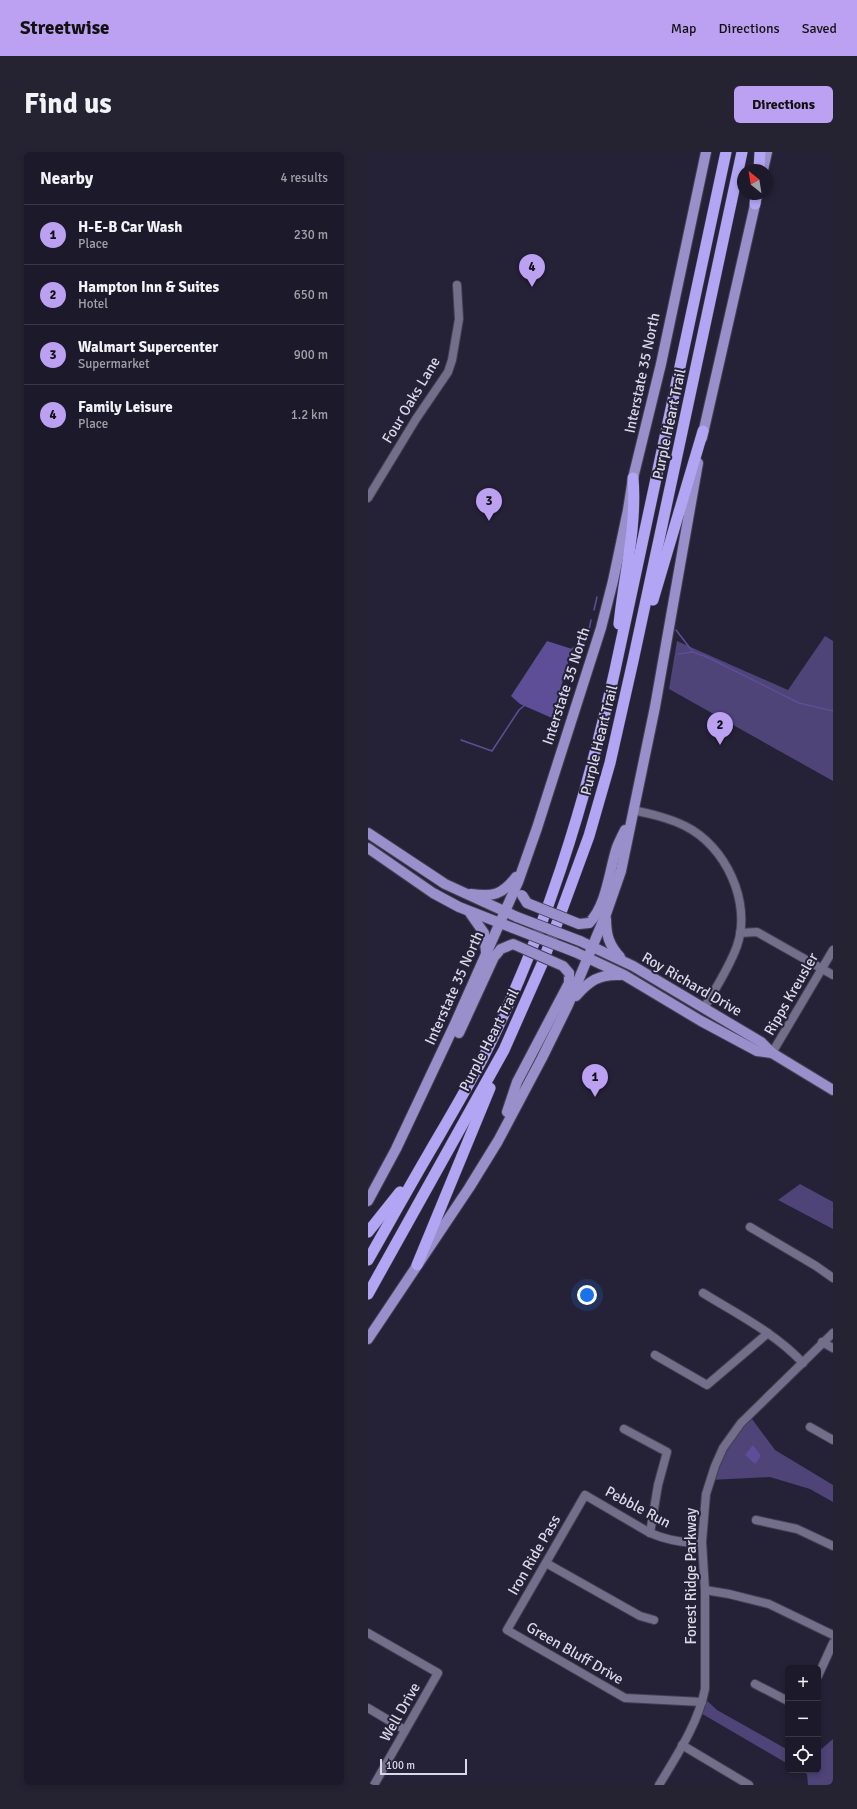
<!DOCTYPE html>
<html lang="en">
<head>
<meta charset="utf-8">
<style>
  :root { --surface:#1c1a2a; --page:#252332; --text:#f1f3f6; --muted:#a0a1a8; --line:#3a3847; --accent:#bca0f2 }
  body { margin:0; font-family:Signika,sans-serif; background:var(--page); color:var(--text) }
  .controls { position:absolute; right:12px; bottom:12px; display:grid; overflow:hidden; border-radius:6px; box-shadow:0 2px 6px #0003 }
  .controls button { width:36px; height:36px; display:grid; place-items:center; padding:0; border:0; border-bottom:1px solid var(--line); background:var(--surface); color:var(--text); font:20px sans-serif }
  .compass { position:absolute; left:369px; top:12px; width:36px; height:36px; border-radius:50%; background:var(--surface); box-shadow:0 2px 6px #0003; rotate:330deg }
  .scale { position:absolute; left:12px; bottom:10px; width:87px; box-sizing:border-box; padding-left:4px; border:2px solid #dad8e8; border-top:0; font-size:11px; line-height:14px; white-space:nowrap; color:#dad8e8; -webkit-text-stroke:3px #252238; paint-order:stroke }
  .you { position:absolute; left:219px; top:1143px; width:14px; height:14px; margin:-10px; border:3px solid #fff; border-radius:50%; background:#1a73e8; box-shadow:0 0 0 6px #1a73e833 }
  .badge { display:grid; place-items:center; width:26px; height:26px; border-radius:50%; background:var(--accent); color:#111; font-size:13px; font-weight:700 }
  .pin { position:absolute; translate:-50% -33px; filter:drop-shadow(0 1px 2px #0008) }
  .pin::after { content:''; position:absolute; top:21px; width:14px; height:12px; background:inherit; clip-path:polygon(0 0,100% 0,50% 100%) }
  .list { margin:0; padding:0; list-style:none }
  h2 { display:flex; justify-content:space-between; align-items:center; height:52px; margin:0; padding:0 16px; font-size:17px }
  h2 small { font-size:13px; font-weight:400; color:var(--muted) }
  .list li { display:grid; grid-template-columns:26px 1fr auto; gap:12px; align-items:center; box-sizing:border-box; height:60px; padding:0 16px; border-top:1px solid var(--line) }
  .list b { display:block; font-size:15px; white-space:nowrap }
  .list p { margin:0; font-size:13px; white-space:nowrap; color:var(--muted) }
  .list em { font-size:13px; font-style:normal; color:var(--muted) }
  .icon { flex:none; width:22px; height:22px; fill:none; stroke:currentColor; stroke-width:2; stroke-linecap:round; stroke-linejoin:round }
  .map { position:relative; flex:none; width:465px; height:1633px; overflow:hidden; border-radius:6px }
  header { display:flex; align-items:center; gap:24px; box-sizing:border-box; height:56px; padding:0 20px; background:var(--accent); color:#111 }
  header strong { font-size:19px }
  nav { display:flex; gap:22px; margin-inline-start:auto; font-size:14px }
  .intro { display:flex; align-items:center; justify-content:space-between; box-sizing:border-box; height:96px; padding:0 24px }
  h1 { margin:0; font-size:28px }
  .button { padding:10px 18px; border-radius:6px; background:var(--accent); color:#111; font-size:14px; font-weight:700 }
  main { display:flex; gap:24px; padding:0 24px }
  aside { flex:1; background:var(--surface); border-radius:6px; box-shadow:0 2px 6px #0003 }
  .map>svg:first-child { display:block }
  .green { fill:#4e4478 }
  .water { fill:#5d4e97 }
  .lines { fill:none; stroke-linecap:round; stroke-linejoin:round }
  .stream { stroke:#5d4e97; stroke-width:1.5 }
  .minor-casing { stroke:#444053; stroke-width:10 }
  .major-casing { stroke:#444053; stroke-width:12 }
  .highway-casing { stroke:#444053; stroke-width:12 }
  .minor { stroke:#736f8a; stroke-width:8 }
  .major { stroke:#998fca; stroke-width:10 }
  .highway { stroke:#b2a5f4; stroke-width:11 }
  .major-bridge-casing { stroke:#444053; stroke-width:12; stroke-linecap:butt }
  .major-bridge { stroke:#998fca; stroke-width:10 }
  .labels { text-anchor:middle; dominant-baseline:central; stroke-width:4; stroke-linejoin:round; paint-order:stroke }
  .street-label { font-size:15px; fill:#dad8e8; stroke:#252238 }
</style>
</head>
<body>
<header>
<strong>Streetwise</strong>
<nav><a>Map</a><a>Directions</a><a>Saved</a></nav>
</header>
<div class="intro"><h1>Find us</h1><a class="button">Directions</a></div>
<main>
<aside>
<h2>Nearby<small>4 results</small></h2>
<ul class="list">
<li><span class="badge">1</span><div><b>H-E-B Car Wash</b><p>Place</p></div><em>230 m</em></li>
<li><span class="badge">2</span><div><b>Hampton Inn &amp; Suites</b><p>Hotel</p></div><em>650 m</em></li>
<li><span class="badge">3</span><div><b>Walmart Supercenter</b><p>Supermarket</p></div><em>900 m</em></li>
<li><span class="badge">4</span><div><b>Family Leisure</b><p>Place</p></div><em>1.2 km</em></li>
</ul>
</aside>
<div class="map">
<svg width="465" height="1633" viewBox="0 0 465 1633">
  <rect width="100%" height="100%" fill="#252238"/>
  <!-- green -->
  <g class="green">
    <path d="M457,484l8,5v140l-164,-92 8,-48 111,49z"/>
    <path d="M432,1032l33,18v27l-55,-29z"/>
    <path d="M381,1263l26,35 58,35v17l-23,-13 -40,-12 -60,3 5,-14z"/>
    <path d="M335,1545l14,13 71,40v14l-89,-52z"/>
    <path d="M465,1587v46h-25l-1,-11 -8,-4h19v-18z"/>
  </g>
  <!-- water -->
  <g class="water">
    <path d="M179,489l25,8 -20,69 -32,-14 -9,-8z"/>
    <path d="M385,1293l8,11 -6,8 -10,-9z"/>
  </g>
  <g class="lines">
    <!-- stream -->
    <g class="stream">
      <path d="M226,458l3,-13"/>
      <path d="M308,478l17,22"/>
      <path d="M204,497l15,-9 4,-20"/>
      <path d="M310,502l15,-2 14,5 92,46 34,8"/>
      <path d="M93,588l31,11 27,-41 6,-5"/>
      <path d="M464,1058h1"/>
    </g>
    <defs>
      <g id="minor">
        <path d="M0,346l48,-79 32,-47 4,-12 7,-41 -2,-34"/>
        <path d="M265,658c18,4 36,8 52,16 41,20 67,77 52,120 -8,22 -21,42 -33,62"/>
        <path d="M372,781l17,-1 76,43"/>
        <path d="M404,901l61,-103"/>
        <path d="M382,1075l66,39 17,12"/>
        <path d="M335,1141c34,21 72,40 100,70"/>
        <path d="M454,1190l11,6"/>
        <path d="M287,1203l52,30 61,-52"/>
        <path d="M442,1275l23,13"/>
        <path d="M256,1277l43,23 -9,33 -8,48"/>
        <path d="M388,1368l41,9 36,17"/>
        <path d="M334,1390c-18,2 -35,-2 -52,-9l-65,-38 -78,135 118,68 77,4"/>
        <path d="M178,1411l94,53 14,4"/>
        <path d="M337,1438l24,4 40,10 64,31"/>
        <path d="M0,1481l70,40 -64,112"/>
        <path d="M450,1524l15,-33"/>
        <path d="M387,1532l33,17"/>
        <path d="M0,1556l37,22"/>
        <path d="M314,1593l67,40"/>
        <path d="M291,1633c18,-30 39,-61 46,-96v-99l-3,-48 4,-48 9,-28 8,-18 18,-25 92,-90"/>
      </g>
      <g id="major">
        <path d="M395,18l4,-18"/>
        <path d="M334,286l55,-242"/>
        <path d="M0,681l77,51 72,33"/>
        <path d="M0,696l65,45 26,14 54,21"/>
        <path d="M103,742c22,3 31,1 45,-17"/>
        <path d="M102,761l14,20 2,19"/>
        <path d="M238,767c0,16 3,26 14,38"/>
        <path d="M221,771c18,-18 20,-52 28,-76 2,-5 5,-11 8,-17"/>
        <path d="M212,789l53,25 128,76 11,11 61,37"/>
        <path d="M207,800l49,23 77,46 56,30 15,2"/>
        <path d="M208,844c13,-15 23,-22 44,-21"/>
        <path d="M91,881l35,-76 7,-8"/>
        <path d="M139,960l10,-30 52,-99v-10"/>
        <path d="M0,1049l28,-52 58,-123 64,-144 19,-54 64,-200 12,-47 15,-71 5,-32 28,-114 45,-212"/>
        <path d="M0,1187l101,-151 29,-47 44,-83 26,-53 38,-91 15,-43 34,-164 43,-244"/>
      </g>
      <g id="highway">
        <path d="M391,18l1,-18"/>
        <path d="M387,52l1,-10"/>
        <path d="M285,448l50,-169"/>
        <path d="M251,472c5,-49 18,-96 14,-146"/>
        <path d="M0,1080l32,-40"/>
        <path d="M0,1108c20,-35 40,-71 61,-107 18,-31 37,-63 54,-95 62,-123 102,-254 132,-388l111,-518"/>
        <path d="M49,1113l73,-177"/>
        <path d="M0,1142l136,-244 38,-86 47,-128 21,-73 23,-102 109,-509"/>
      </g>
    </defs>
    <!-- minor casing -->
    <use href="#minor" class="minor-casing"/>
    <!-- major casing -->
    <use href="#major" class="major-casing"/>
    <!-- highway casing -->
    <use href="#highway" class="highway-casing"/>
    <!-- minor -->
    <use href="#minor" class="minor"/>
    <!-- major -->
    <use href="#major" class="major"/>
    <!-- highway -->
    <use href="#highway" class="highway"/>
    <defs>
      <g id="major-bridge">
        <path d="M154,743l5,8 52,21 10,-1"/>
        <path d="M149,765l63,24"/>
        <path d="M145,776l62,24"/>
        <path d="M133,797l12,-5 50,22 6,7"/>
      </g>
    </defs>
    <!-- major-bridge casing -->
    <use href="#major-bridge" class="major-bridge-casing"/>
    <!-- major-bridge -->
    <use href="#major-bridge" class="major-bridge"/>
  </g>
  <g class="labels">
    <!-- street labels -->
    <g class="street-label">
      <text transform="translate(274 221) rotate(-78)">Interstate 35 North</text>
      <text transform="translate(43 248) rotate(-59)">Four Oaks Lane</text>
      <text transform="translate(301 272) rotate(-78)">Purple Heart Trail</text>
      <text transform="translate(198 534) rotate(-72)">Interstate 35 North</text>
      <text transform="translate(231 588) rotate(-76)">Purple Heart Trail</text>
      <text transform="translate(324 832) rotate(30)">Roy Richard Drive</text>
      <text transform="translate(86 836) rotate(-66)">Interstate 35 North</text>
      <text transform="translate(423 842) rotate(-60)">Ripps Kreusler</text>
      <text transform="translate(121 888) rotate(-63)">Purple Heart Trail</text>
      <text transform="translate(270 1355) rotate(28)">Pebble Run</text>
      <text transform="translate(166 1403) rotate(-60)">Iron Ride Pass</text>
      <text transform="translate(323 1424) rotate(-90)">Forest Ridge Parkway</text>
      <text transform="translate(207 1501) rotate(30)">Green Bluff Drive</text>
      <text transform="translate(32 1560) rotate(-60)">Well Drive</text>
    </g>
  </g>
</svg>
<div class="controls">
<button>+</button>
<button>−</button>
<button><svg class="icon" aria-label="locate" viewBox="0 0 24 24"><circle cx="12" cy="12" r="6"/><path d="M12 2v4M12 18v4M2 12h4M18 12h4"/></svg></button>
</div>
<svg class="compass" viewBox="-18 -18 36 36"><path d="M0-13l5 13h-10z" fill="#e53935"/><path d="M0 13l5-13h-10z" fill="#a0a1a8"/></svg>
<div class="scale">100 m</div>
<div class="you"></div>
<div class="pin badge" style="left:227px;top:945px">1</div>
<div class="pin badge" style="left:352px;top:593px">2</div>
<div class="pin badge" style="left:121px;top:369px">3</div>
<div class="pin badge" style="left:164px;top:135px">4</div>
</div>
</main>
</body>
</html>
